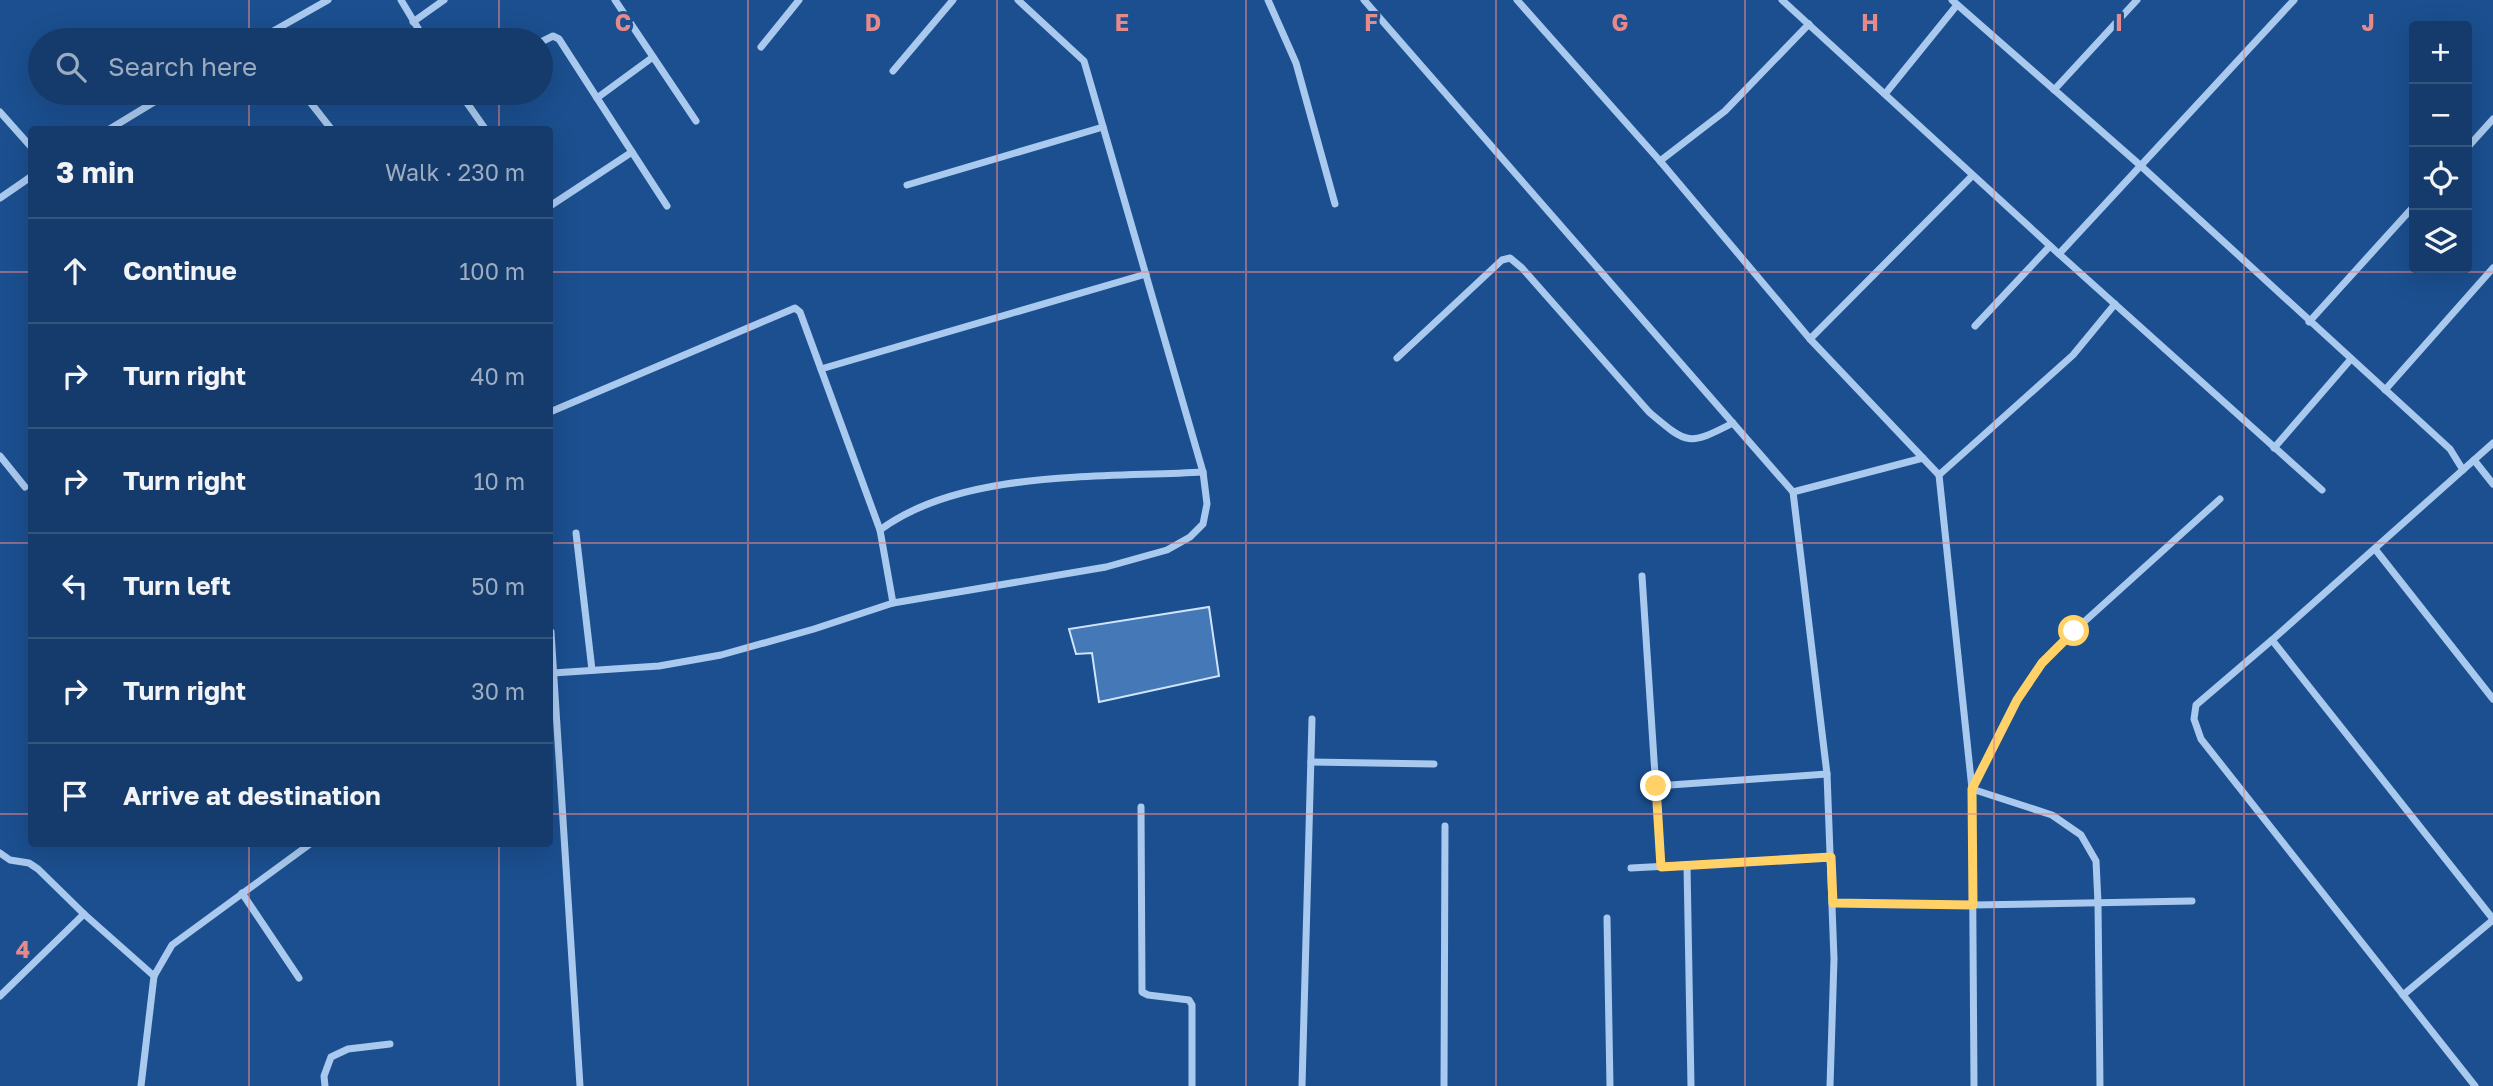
<!DOCTYPE html>
<html lang="en">
<head>
<meta charset="utf-8">
<style>
  :root { --surface:#143b6b; --page:#1d4271; --text:#f1f3f6; --muted:#9dadc1; --line:#33557e }
  body { margin:0; font-family:"Golos Text",sans-serif; background:var(--page); color:var(--text) }
  .controls { position:absolute; right:21px; top:21px; display:grid; overflow:hidden; border-radius:7px; box-shadow:0 7px 28px #0002 }
  .controls button { width:63px; height:63px; display:grid; place-items:center; padding:0; border:0; border-bottom:2px solid var(--line); background:var(--surface); color:var(--text); font:35px sans-serif }
  .stop { position:absolute; width:21px; height:21px; margin:-16px; border:5px solid #ffd166; border-radius:50%; background:#fff }
  .stop.end { background:#ffd166; border-color:#fff; box-shadow:0 2px 7px #0008 }
  .list { margin:0; padding:0; list-style:none }
  h2 { display:flex; justify-content:space-between; align-items:center; height:91px; margin:0; padding:0 28px; font-size:30px }
  h2 small { font-size:23px; font-weight:400; color:var(--muted) }
  .list li { display:grid; grid-template-columns:46px 1fr auto; gap:21px; align-items:center; box-sizing:border-box; height:105px; padding:0 28px; border-top:2px solid var(--line) }
  .list b { display:block; font-size:26px; white-space:nowrap }
  .list em { font-size:23px; font-style:normal; color:var(--muted) }
  .icon { flex:none; width:38px; height:38px; fill:none; stroke:currentColor; stroke-width:2; stroke-linecap:round; stroke-linejoin:round }
  .map { position:relative; flex:none; width:2493px; height:1086px; overflow:hidden }
  .search { position:absolute; background:var(--surface); box-shadow:0 7px 28px #0002; left:28px; top:28px; width:525px; height:77px; display:flex; align-items:center; gap:18px; box-sizing:border-box; padding:0 24px; border-radius:38px; color:var(--muted); font-size:26px }
  .panel { position:absolute; background:var(--surface); box-shadow:0 7px 28px #0002; left:28px; top:126px; width:525px; height:721px; border-radius:7px }
  .map>svg:first-child { display:block }
  .building { fill:#4478b7; stroke:#cfe3fa; stroke-width:2 }
  .lines { fill:none; stroke-linecap:round; stroke-linejoin:round }
  .street { stroke:#a9c9ee; stroke-width:7 }
  .route { stroke:#ffd166; stroke-width:9 }
  .grid { fill:none; stroke:#e88989; stroke-width:2; stroke-opacity:0.55 }
  .grid-label { font-size:23px; text-anchor:middle; font-weight:bold; fill:#e88989; stroke:#1b4f8f; stroke-width:6; stroke-linejoin:round; paint-order:stroke }
</style>
</head>
<body>
<div class="map">
<svg width="2493" height="1086" viewBox="0 0 2493 1086">
  <rect width="100%" height="100%" fill="#1b4f8f"/>
  <!-- building -->
  <path class="building" d="M1209,607l10,69 -120,26 -7,-49 -16,1 -7,-25z"/>
  <g class="lines">
    <!-- street -->
    <g class="street">
      <path d="M401,0l24,40"/>
      <path d="M615,0l81,121"/>
      <path d="M1268,0l28,63 39,141"/>
      <path d="M1364,0l429,492 34,282 7,185 -4,127"/>
      <path d="M1517,0l143,161 150,178 129,136 134,-120 42,-51"/>
      <path d="M1782,0l277,254 235,-254"/>
      <path d="M1952,0l189,166 309,283 13,21"/>
      <path d="M413,22l31,-22"/>
      <path d="M263,40l-2,-2 67,-38"/>
      <path d="M541,42l12,-6 6,3 38,59"/>
      <path d="M761,47l38,-47"/>
      <path d="M653,57l-56,41 70,108"/>
      <path d="M893,71l60,-71"/>
      <path d="M2054,90l83,-90"/>
      <path d="M303,93l29,37"/>
      <path d="M460,93l26,37"/>
      <path d="M1885,94l72,-89"/>
      <path d="M465,100l11,-7"/>
      <path d="M0,112l32,36"/>
      <path d="M108,130l61,-37"/>
      <path d="M2467,148l26,-29"/>
      <path d="M1660,161l65,-50 84,-87"/>
      <path d="M907,185l196,-58"/>
      <path d="M0,198l32,-22"/>
      <path d="M550,206l82,-54"/>
      <path d="M2059,254l263,236"/>
      <path d="M2309,322l105,-116"/>
      <path d="M1975,326l75,-80"/>
      <path d="M1810,339l162,-163"/>
      <path d="M1397,358l105,-98 8,-2 12,10 127,144c39,33 39,34 84,11"/>
      <path d="M821,369l325,-95"/>
      <path d="M2385,390l108,-122"/>
      <path d="M550,412l245,-104 5,4 80,218 13,73"/>
      <path d="M2493,443l-221,197 221,279"/>
      <path d="M2274,448l77,-89"/>
      <path d="M0,456l25,31"/>
      <path d="M2474,460l19,24"/>
      <path d="M1939,475l33,314 2,297"/>
      <path d="M1793,492l130,-34"/>
      <path d="M880,530c82,-61 223,-52 323,-58"/>
      <path d="M576,533l16,137"/>
      <path d="M2375,549l118,150"/>
      <path d="M1642,576l19,291"/>
      <path d="M551,632l29,454"/>
      <path d="M2272,640l-76,65 -2,14 7,20 274,347"/>
      <path d="M553,673l106,-7 62,-11 93,-26 79,-26 213,-36 61,-17 23,-13 13,-13 4,-20 -4,-32 -119,-411 -66,-61"/>
      <path d="M1311,762l123,2"/>
      <path d="M1656,786l171,-12"/>
      <path d="M1141,807l1,185 6,3 41,5 3,5v81"/>
      <path d="M0,853l10,7 19,3 9,6 46,45 70,62"/>
      <path d="M1631,868l56,-3"/>
      <path d="M242,893l57,85"/>
      <path d="M1833,903l140,2 219,-4"/>
      <path d="M1607,918l3,168"/>
      <path d="M2403,995l90,-75"/>
      <path d="M0,996l84,-82"/>
      <path d="M141,1086l13,-110 18,-31 138,-101"/>
      <path d="M325,1086l-1,-10 7,-19 17,-8 42,-5"/>
      <path d="M1302,1086l10,-367"/>
      <path d="M1444,1086l1,-260"/>
      <path d="M1691,1086l-4,-221 144,-8"/>
      <path d="M2100,1086l-2,-183 -2,-42 -15,-26 -29,-20 -80,-26 45,-89 25,-38 32,-31 146,-132"/>
    </g>
  </g>
  <g class="lines">
    <!-- route -->
    <path class="route" d="M1656,786l5,81 170,-10 2,46 140,2 -1,-116 45,-89 25,-37 32,-32"/>
  </g>
  <!-- grid -->
  <path class="grid" d="M249,0v40M499,0v40M748,0v1086M997,0v1086M1246,0v1086M1496,0v1086M1745,0v1086M1994,0v1086M2244,0v1086M249,93v37M499,93v37M0,272h32M550,272h1943M0,543h32M550,543h1943M0,814h32M550,814h1943M249,844v242M499,844v242"/>
  <g class="grid-label">
    <text x="623" y="31">C</text>
    <text x="873" y="31">D</text>
    <text x="1122" y="31">E</text>
    <text x="1371" y="31">F</text>
    <text x="1620" y="31">G</text>
    <text x="1870" y="31">H</text>
    <text x="2119" y="31">I</text>
    <text x="2368" y="31">J</text>
    <text x="23" y="958">4</text>
  </g>
</svg>
<div class="controls">
<button>+</button>
<button>−</button>
<button><svg class="icon" aria-label="locate" viewBox="0 0 24 24"><circle cx="12" cy="12" r="6"/><path d="M12 2v4M12 18v4M2 12h4M18 12h4"/></svg></button>
<button><svg class="icon" aria-label="layers" viewBox="0 0 24 24"><path d="M12 4l9 5-9 5-9-5zM3 14l9 5 9-5"/></svg></button>
</div>
<div class="stop" style="left:2074px;top:631px"></div>
<div class="stop end" style="left:1656px;top:786px"></div>
<div class="search"><svg class="icon" aria-label="search" viewBox="0 0 24 24"><circle cx="10" cy="10" r="6"/><path d="M15 15l6 6"/></svg>Search here</div>
<section class="panel">
<h2>3 min<small>Walk · 230 m</small></h2>
<ul class="list">
<li><svg class="icon" aria-label="ahead" viewBox="0 0 24 24"><path d="M12 20V5M6 11l6-6 6 6"/></svg><div><b>Continue</b></div><em>100 m</em></li>
<li><svg class="icon" aria-label="right" viewBox="0 0 24 24"><path d="M7 20v-9h11M14 6l5 5-5 5"/></svg><div><b>Turn right</b></div><em>40 m</em></li>
<li><svg class="icon" aria-label="right" viewBox="0 0 24 24"><path d="M7 20v-9h11M14 6l5 5-5 5"/></svg><div><b>Turn right</b></div><em>10 m</em></li>
<li><svg class="icon" aria-label="left" viewBox="0 0 24 24"><path d="M17 20v-9H6M10 6l-5 5 5 5"/></svg><div><b>Turn left</b></div><em>50 m</em></li>
<li><svg class="icon" aria-label="right" viewBox="0 0 24 24"><path d="M7 20v-9h11M14 6l5 5-5 5"/></svg><div><b>Turn right</b></div><em>30 m</em></li>
<li><svg class="icon" aria-label="arrive" viewBox="0 0 24 24"><path d="M6 21V4h12l-3 4 3 4H6"/></svg><div><b>Arrive at destination</b></div></li>
</ul>
</section>
</div>
</body>
</html>
